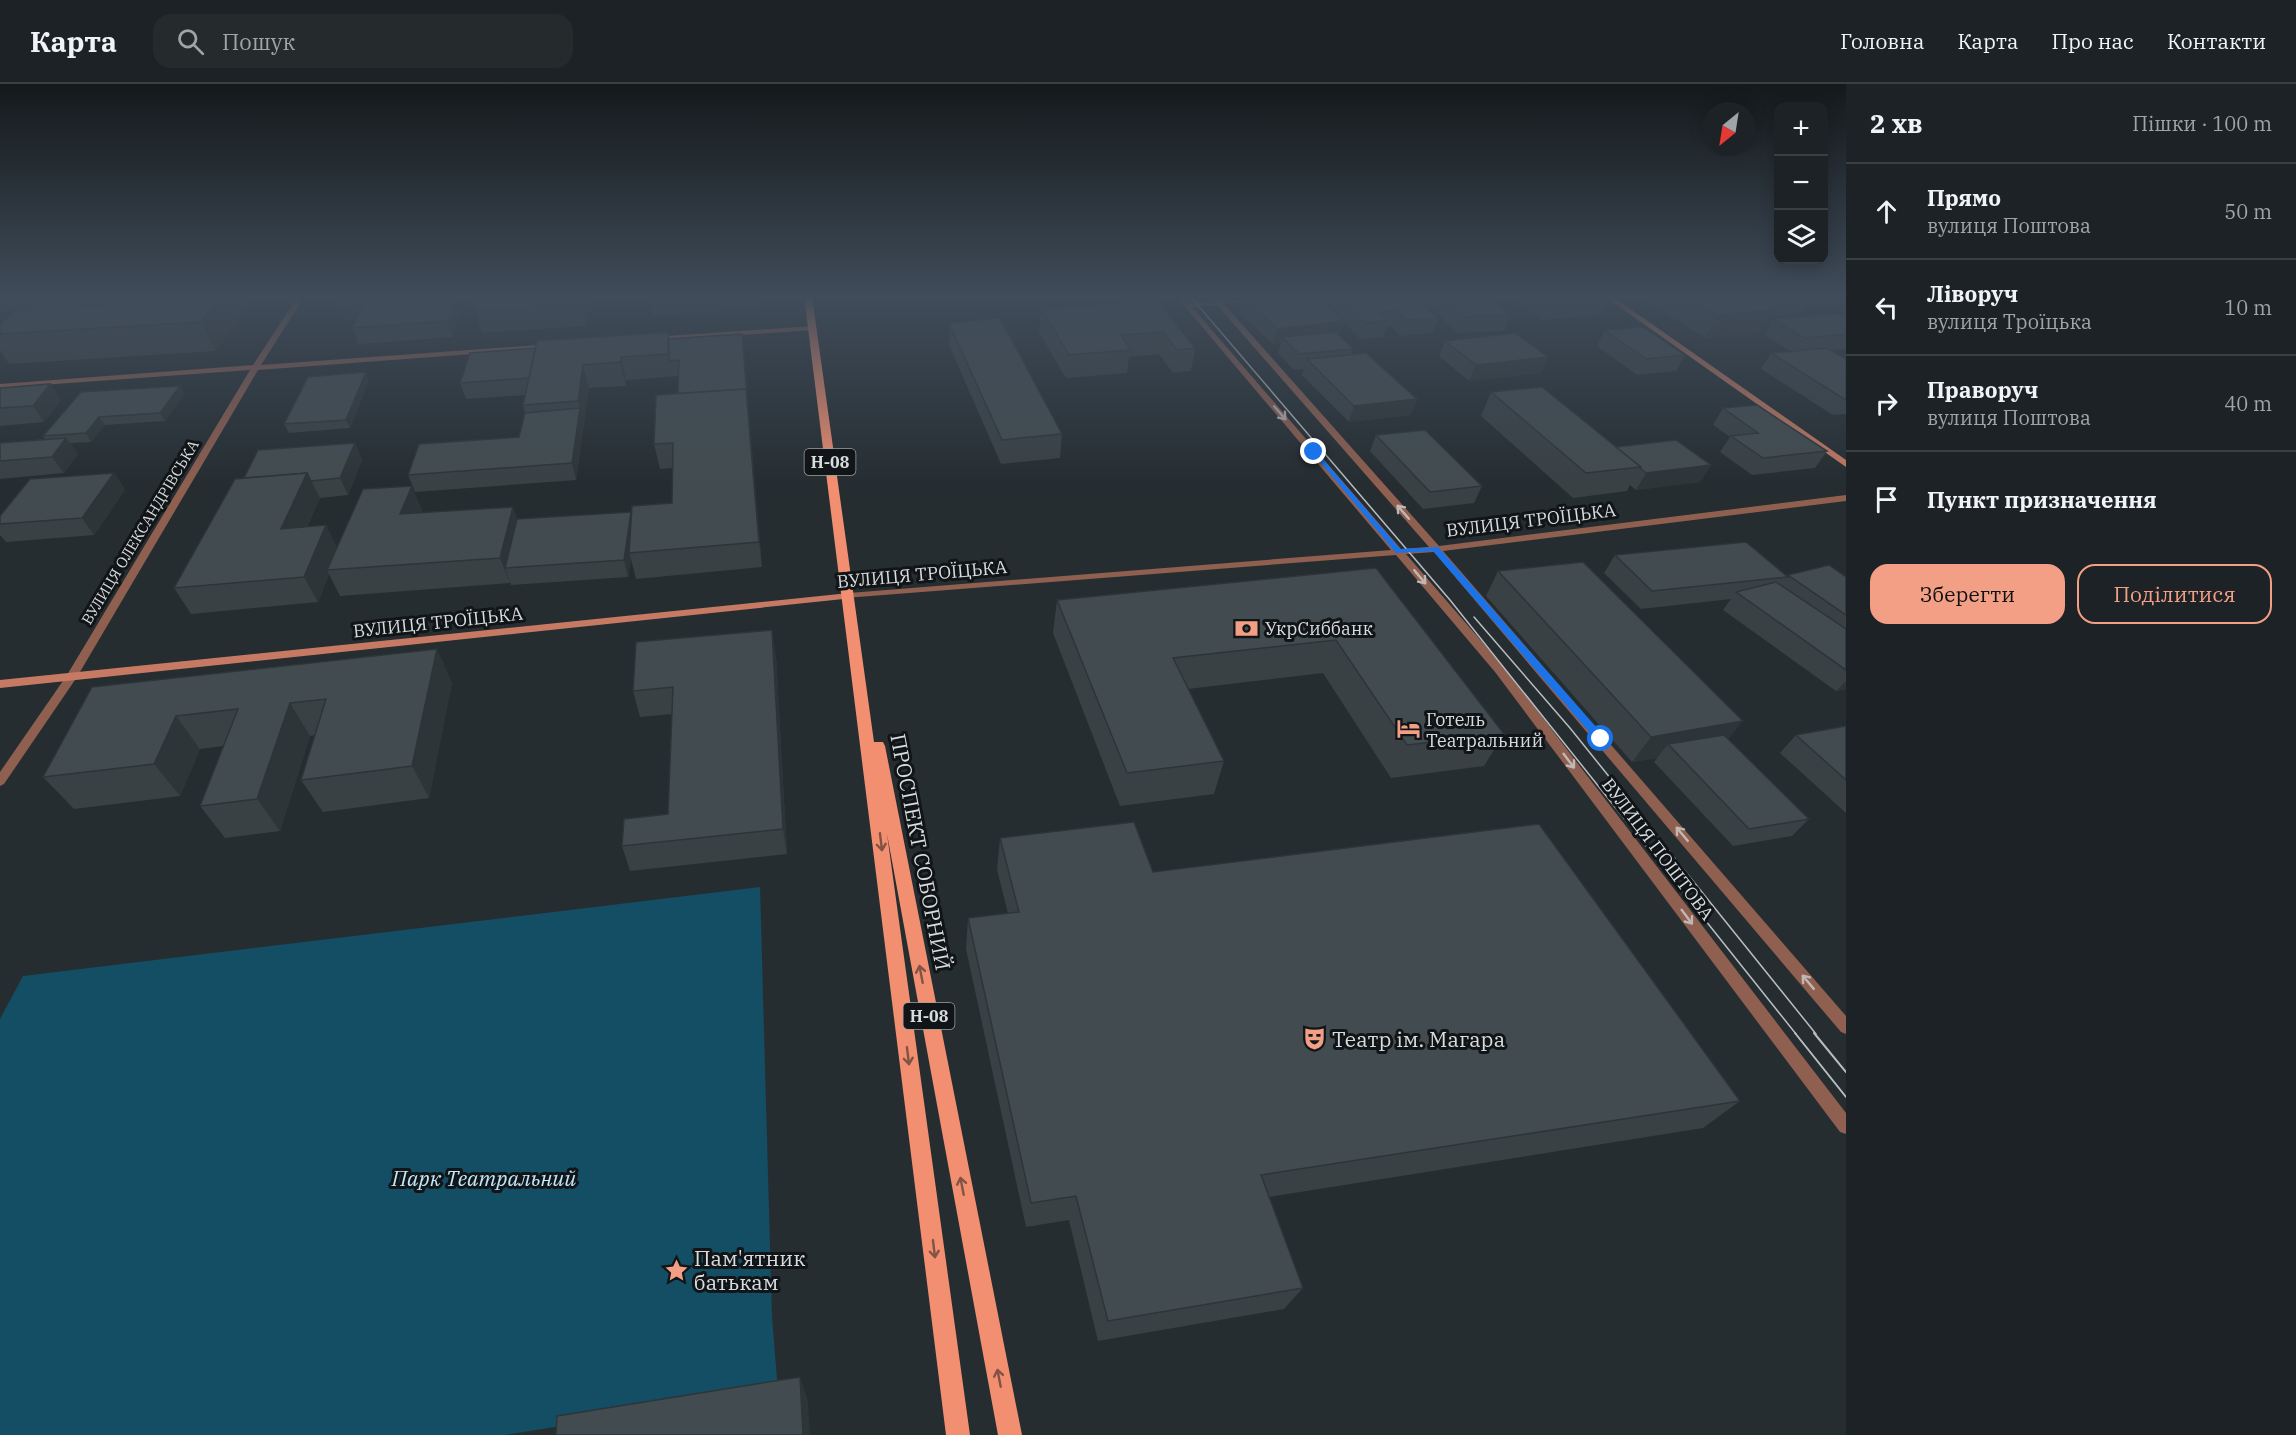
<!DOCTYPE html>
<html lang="uk">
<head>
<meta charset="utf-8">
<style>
  :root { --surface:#1c2225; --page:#252a2d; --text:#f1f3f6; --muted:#a0a4a7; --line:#3a3f42; --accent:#f39f85 }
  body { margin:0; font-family:"IBM Plex Serif",serif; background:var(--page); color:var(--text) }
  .controls { position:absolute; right:18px; top:18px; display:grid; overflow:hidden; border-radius:12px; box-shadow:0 3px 15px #0003 }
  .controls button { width:54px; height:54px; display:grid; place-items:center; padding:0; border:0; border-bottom:2px solid var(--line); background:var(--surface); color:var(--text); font:30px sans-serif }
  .compass { position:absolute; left:1702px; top:18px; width:54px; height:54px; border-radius:50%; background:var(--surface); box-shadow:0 3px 15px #0003; rotate:210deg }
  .stop { position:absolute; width:18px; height:18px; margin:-14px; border:4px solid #1a73e8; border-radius:50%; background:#fff }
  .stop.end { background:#1a73e8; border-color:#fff; box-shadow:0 2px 6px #0008 }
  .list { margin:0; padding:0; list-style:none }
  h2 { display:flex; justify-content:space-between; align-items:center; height:78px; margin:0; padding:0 24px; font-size:26px }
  h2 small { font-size:20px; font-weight:400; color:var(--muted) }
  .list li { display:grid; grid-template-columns:39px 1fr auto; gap:18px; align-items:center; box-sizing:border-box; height:96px; padding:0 24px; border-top:2px solid var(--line) }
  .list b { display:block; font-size:22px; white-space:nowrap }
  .list p { margin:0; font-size:20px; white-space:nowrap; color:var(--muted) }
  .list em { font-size:20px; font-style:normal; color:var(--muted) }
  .actions { display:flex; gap:12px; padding:18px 24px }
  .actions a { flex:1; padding:14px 0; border:2px solid var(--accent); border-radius:18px; text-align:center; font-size:21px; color:var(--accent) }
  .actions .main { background:var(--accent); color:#111 }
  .icon { flex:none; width:33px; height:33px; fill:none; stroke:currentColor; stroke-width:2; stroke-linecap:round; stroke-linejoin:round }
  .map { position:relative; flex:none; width:1846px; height:1351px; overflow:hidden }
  header { display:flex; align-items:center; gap:36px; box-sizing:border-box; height:84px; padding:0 30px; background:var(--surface); border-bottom:2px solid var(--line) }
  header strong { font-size:28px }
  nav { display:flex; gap:33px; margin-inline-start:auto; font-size:21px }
  .search { width:420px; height:54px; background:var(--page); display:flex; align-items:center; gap:15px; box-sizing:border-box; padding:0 21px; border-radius:18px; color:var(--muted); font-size:22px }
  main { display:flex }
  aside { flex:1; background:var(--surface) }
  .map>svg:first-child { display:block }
  .green { fill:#134e65 }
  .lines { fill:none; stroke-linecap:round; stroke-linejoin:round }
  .street { fill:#8f5f50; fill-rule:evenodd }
  .secondary { fill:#c77a63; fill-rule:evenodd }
  .primary { fill:#f28f71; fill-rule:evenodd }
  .tram-far1 { stroke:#b8bdc0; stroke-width:1.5 }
  .tram { stroke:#b8bdc0; stroke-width:2 }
  .wall { fill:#394145 }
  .shaded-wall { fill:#2e3538 }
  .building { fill:#424c50; stroke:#2e3538; stroke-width:1.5 }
  .oneway { stroke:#c1b6b4 }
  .oneway2 { stroke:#825244 }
  .route { fill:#1a73e8 }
  .labels { text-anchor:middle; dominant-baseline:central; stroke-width:6; stroke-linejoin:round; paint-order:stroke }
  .far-street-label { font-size:15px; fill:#d7dcdf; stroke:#111517 }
  .shield { fill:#111517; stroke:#9ca0a3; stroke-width:1.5 }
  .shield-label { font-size:16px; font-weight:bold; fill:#d7dcdf }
  .street-label { font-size:18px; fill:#d7dcdf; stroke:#111517 }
  .poi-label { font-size:18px; fill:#d7dcdf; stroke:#111517; text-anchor:start }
  .near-street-label { font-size:21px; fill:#d7dcdf; stroke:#111517 }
  .near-poi-label { font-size:21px; fill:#d7dcdf; stroke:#111517; text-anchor:start }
  .near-park-label { font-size:21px; font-style:italic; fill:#c0e7fa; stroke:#111517 }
</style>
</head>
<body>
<header>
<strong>Карта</strong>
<div class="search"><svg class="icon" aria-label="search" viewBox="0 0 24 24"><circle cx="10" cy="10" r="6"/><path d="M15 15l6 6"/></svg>Пошук</div>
<nav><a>Головна</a><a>Карта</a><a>Про нас</a><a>Контакти</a></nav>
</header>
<main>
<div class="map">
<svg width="1846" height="1351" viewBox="0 0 1846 1351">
  <rect width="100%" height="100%" fill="#252d31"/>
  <!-- green -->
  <path class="green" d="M760,803l12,430 6,74 -273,44h-505v-416l23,-43z"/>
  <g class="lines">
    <!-- street -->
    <g class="street">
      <path d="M298,212h7l-44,69 291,-21 4,2 -4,2 -294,22 -181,307 -73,107 -4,2v-14l67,-97 183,-305 -250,18v-4l253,-19z"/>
      <path d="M1176,212h7l6,7 25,-2 -4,-5h7l4,4 38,-1v2l-2,1 -33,2 215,242 407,-51v6l-403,50 403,465v18l-5,-2 -407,-480 -28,2 97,112 343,447v21l-6,-2 -345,-460 -99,-117 -551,43v-4l4,-1 542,-43zM1217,221l212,242 -28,2 -209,-242z"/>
      <path d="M812,242h3v4l-162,11 -4,-2 4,-2z"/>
    </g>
    <!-- secondary -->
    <g class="secondary">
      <path d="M1604,212h8l234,164v7z"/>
      <path d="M849,509l4,1v4l-853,90v-8z"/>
    </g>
    <!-- primary -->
    <path class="primary" d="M804,212h8l62,446h9l2,4 137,689h-24l-111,-601 83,601h-24z"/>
    <!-- tram-far1 -->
    <g class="tram-far1">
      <path d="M1190,212l260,304 346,434"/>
      <path d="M1474,533l96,111 246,306"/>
    </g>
    <!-- tram -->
    <g class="tram">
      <path d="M1795,949l51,64"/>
      <path d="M1814,949l32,39"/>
    </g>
  </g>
  <!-- wall -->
  <g class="wall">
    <path d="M0,212h254l-38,55 -207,13 -9,-14v-25l83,-18 -83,5z"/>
    <path d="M592,212l-5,30 -105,7 -7,-23z"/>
    <path d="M649,212h106l2,13 -105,7 -3,-15z"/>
    <path d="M1335,212h78l25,22 -6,15 -31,3 -11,-10 -3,1 -4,10 -23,2 -16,-17 -5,14 14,13 -2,6 66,44 -6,16 -62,7 -47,-47 2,-6 -10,1 -16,-17 3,-10 -8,1 -34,-31 4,-15 96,19 -8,-8z"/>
    <path d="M1431,212h58l22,19 -7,16 -47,2 -29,-29z"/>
    <path d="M1510,212h93l6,4 -8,15 -60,5z"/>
    <path d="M1637,212h209v3l-2,3 -39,3 -6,9 -20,1 -5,-3 -12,20 -57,6z"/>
    <path d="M1157,216l38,48 -4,23 -18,2 -14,-19 -30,3 -2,16 -61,5 -27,-46 2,-23z"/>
    <path d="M412,218l48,12 -7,23 -94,7 -7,-16 4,-8 -12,2 -7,-16z"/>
    <path d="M1846,234v31l-15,1 15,9v55l-13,1 -72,-46 10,-16 19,-2 -26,-16 9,-16z"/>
    <path d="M949,239l113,111 -2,24 -59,6 -52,-119z"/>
    <path d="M1605,246l80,25 -9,16 -39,4 -40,-29z"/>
    <path d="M742,250l20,233 -126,12 -5,-20 -3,18 -117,8 -1,-4v2l-170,13 -11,-22 -11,28 -127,12 -17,-26 70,-110 111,-35 7,17 -14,35 -28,3 -13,29 19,-2 11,23 85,-38 -1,3 97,6 114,-3 40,-13 1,-35 -13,1 -6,-25 24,-50v-18l-52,4v6l-37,2 -13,92 -161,12 -7,-17 111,-38 6,-24 -2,-8 2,-10 -59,4 -6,-16 209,-44z"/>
    <path d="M1445,257l103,16 -7,16 -72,8 -30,-25z"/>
    <path d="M369,296l-19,48 -61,5 -5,-9z"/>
    <path d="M50,300l11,16 -17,22 -44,4v-38z"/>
    <path d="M180,302l5,8 -20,27 -60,4 -14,17 -21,1 8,11 -14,19 -64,6v-36l45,-4 -2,-3z"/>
    <path d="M1491,308l125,55 95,18 -11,17 -64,8 -6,-5 -3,6 -54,7 -92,-82z"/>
    <path d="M1723,324l104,43 -12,17 -63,7 -32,-23 10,-15 -17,-12z"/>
    <path d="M1376,351l106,51 -8,17 -51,6 -53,-58z"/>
    <path d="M114,389l11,17 -31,45 -88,7 -6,-7v-19z"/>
    <path d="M1615,471l172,21 59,1v112l-10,2 -113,-81 8,-11 -90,10 -37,-36z"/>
    <path d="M1376,484l128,166 -20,32 -93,12 -68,-105 -135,16 36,72 -10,33 -94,12 -67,-173 4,-33z"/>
    <path d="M1498,487l230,168 81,80 -17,17 -59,10 -79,-84 3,-4 -25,4 -146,-166z"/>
    <path d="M776,572l11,198 -157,17 -8,-25 46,-32 4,-100 -32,3 -7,-26z"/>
    <path d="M452,598l-23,116 -106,14 -22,-32 14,-45 -5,1 -30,95 -55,7 -25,-32 23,-60 -23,3 -20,47 -106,13 -31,-32 49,-90z"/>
    <path d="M1846,642v87l-66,-60 16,-18z"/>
    <path d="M1000,754l153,34 587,229 -37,27 -434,69 34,91 -19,21 -186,32 -29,-121 -43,7 -60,-278 2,-31 40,-5 -11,-43z"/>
  </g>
  <!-- shaded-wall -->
  <g class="shaded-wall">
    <path d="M220,212h34l-38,55 -15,-29z"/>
    <path d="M404,212h10l-6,20 -18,-13z"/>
    <path d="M583,212h9l-5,30 -5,-22z"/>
    <path d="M455,215l5,15 -7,23 -5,-16z"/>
    <path d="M363,220l6,15 -25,3 -7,-16z"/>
    <path d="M1776,225l-14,23 -57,6 13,-23z"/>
    <path d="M1344,237l-5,15 -57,1 -1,6 -8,1 4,-15z"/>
    <path d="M668,248l4,23 -3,6 -1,-7z"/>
    <path d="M742,250l2,16 18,217 -3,-25z"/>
    <path d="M621,273l5,23v6l-6,-24z"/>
    <path d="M1548,273l-7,16 -72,8 7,-16z"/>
    <path d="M583,281l6,23 -13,92 -4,-17 8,-55 -2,-7z"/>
    <path d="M366,288l3,8 -19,48 -4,-8z"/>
    <path d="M50,300l11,16 -17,22 -11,-16z"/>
    <path d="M180,302l5,8 -20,27 -5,-8z"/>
    <path d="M1417,315l-6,16 -62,7 5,-16z"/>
    <path d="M99,333l6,8 -14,17 -5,-9z"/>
    <path d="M66,354l12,16 -14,19 -12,-16z"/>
    <path d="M355,359l7,17 -14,35 -8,-17z"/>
    <path d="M1711,381l-11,17 -64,8 10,-17z"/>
    <path d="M114,389l11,17 -31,45 -12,-17z"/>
    <path d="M307,389l13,25 -26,56 -13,-25z"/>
    <path d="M412,402l10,24 -11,29 -11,-25z"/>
    <path d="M513,423l9,25 -17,36 5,15 -10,-25z"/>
    <path d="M631,428l4,17 -6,24 2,6 -3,18 -4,-17z"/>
    <path d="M326,441l12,25 -11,20 2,4 -11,28 -14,-25z"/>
    <path d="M772,546l4,26 11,198 -4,-25z"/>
    <path d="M437,565l15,33 -23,116 -17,-32z"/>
    <path d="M1846,597v8l-10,2z"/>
    <path d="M290,619l20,33 -30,95 -23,-32z"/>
    <path d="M176,632l24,33 -20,47 -26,-32z"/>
    <path d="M1743,637l-21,26 -54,-3 -11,14 -25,4 19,-25z"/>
    <path d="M800,1293l8,24 2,34h-7z"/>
  </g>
  <!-- building -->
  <g class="building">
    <path d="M162,212h58l-19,26 -201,12v-9l14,-14 142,-8z"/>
    <path d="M342,212h62l-2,5 -12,2 65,-4 -7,22 -96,7 11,-24 -26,2z"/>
    <path d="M480,212h103l-1,8 -107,6z"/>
    <path d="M649,212h72l-72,5z"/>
    <path d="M1256,212h58l30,25 -67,8 -34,-31z"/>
    <path d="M1338,212h75l25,22 -32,2 -10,-9 -17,1 9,9 -23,2z"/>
    <path d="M1441,212h48l22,19 -48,2z"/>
    <path d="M1536,212h67l6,4 -61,5z"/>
    <path d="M1685,212h67l24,13 -58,6z"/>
    <path d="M1781,212h23l4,3 -19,1z"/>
    <path d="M1157,216l38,48 -18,2 -14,-18 -42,3 10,15 -62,5 -28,-46z"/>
    <path d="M1839,230l7,4v16l-42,4 -31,-19z"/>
    <path d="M1000,234l62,116 -60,6 -53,-117z"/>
    <path d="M1643,243l42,28 -39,4 -41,-29z"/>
    <path d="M668,248v22l-47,3 -1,5 -37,3 -5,36 -55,4 14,-64z"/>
    <path d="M1336,248l17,17 -54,5 -17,-17z"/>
    <path d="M1515,249l33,24 -72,8 -31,-24z"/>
    <path d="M742,250l5,62 -1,-7 -68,5 1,-34 -10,1v-22z"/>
    <path d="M535,264l-6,30 -69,5 10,-30z"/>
    <path d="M1827,264l19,11v40h-2l-73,-46z"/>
    <path d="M1366,269l51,46 -63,7 -47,-47z"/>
    <path d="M366,288l-20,48 -62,4 24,-47z"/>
    <path d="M50,300l-17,22 -33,2v-20z"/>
    <path d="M180,302l-20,27 -61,4 -13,16 -43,3 38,-44z"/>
    <path d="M1542,303l99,80 -55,6 -95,-81z"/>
    <path d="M746,305l13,153 -130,11 3,-47 40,-3 1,-60 -19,1 2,-49z"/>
    <path d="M1757,321l70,46 -64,7 -32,-22 27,-3 -35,-25z"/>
    <path d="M580,324l-8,55 -164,12 11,-31 100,-7 6,-24z"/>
    <path d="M1425,346l57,56 -52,6 -54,-57z"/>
    <path d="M66,354l-14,19 -52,4v-18z"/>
    <path d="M1676,356l35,25 -65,8 -6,-5 1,-1 -25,-20z"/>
    <path d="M355,359l-15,35 -29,3 -4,-8 -63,5 14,-28z"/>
    <path d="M114,389l-32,45 -82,6v-8l30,-37z"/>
    <path d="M307,389l-26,56 45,-4 -22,52 -130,11 61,-109z"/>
    <path d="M412,402l-12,28 113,-7 -13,51 -173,12 36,-81z"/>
    <path d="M631,428l-7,48 -119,8 12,-49z"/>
    <path d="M1746,458l42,35 -136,14 -37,-36z"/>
    <path d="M1583,478l160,159 -92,16 -153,-166z"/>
    <path d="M1829,481l17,12v38l-58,-40z"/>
    <path d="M1376,484l128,166 -97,11 -71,-105 -163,18 51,103 -97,12 -70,-173z"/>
    <path d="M1776,498l70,47v41l-110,-78z"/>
    <path d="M772,546l11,199 -161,17 2,-27 44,-5 5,-127 -40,4 3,-49z"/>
    <path d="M437,565l-25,117 -111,14 25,-81 -36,4 -33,96 -57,7 38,-97 -62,7 -22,48 -111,13 49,-90z"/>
    <path d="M1846,642v54l-50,-45z"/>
    <path d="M1724,651l85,84 -60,10 -81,-85z"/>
    <path d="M1134,738l19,50 386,-48 201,277 -479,74 42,113 -195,33 -32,-125 -45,7 -63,-285 51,-6 -19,-74z"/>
    <path d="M800,1293l3,58h-247l1,-19z"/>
  </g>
  <!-- one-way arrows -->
  <defs><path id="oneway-shaft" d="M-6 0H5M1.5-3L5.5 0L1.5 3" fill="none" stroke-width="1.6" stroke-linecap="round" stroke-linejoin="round" transform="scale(1.5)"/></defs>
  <g class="oneway">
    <use href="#oneway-shaft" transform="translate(1280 329) rotate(49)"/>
    <use href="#oneway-shaft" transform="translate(1403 428) rotate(-131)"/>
    <use href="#oneway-shaft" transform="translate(1420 493) rotate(50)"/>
    <use href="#oneway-shaft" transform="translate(1569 677) rotate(53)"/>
    <use href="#oneway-shaft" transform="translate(1682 750) rotate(-130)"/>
    <use href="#oneway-shaft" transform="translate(1687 833) rotate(53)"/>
    <use href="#oneway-shaft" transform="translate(1808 898) rotate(-130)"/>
  </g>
  <g class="oneway2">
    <use href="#oneway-shaft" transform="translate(881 758) rotate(83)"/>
    <use href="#oneway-shaft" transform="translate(921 890) rotate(-101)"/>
    <use href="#oneway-shaft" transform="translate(908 972) rotate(83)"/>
    <use href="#oneway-shaft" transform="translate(962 1102) rotate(-101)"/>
    <use href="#oneway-shaft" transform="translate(934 1165) rotate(83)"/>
    <use href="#oneway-shaft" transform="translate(999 1294) rotate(-101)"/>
  </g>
  <!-- sky -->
  <linearGradient id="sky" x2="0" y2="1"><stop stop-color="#14191b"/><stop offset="0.53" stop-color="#404c5a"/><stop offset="1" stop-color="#404c5a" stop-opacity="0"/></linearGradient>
  <rect width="1846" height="401" fill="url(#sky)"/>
  <!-- route -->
  <path class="route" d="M1311,367h5l84,98 38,-2 166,189v5h-7l-164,-190 -37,2z"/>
  <!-- icons -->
  <defs>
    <symbol id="bank-bare" viewBox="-9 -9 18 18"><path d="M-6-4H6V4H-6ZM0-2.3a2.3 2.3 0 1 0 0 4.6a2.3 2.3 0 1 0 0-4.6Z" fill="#f39f85" stroke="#111517" stroke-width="2.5" paint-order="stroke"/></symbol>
    <symbol id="hotel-bare" viewBox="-9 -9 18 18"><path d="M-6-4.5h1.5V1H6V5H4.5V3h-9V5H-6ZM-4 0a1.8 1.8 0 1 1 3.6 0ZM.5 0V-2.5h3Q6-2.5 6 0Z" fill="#f39f85" stroke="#111517" stroke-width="2.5" paint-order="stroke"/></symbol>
    <symbol id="theatre-bare" viewBox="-9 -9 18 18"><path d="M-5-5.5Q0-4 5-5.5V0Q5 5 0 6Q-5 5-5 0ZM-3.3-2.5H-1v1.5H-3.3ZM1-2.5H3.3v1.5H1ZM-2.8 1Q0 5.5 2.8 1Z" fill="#f39f85" stroke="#111517" stroke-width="2.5" paint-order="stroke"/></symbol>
    <symbol id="sight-bare" viewBox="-9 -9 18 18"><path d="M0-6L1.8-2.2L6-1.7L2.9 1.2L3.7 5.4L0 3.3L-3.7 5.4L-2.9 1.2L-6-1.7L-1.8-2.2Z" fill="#f39f85" stroke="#111517" stroke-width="2.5" paint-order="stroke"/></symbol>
  </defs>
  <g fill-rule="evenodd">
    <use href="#bank-bare" x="1230" y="528" width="33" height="33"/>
    <use href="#hotel-bare" x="1392" y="628" width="33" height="33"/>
    <use href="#theatre-bare" x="1298" y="938" width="33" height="33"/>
    <use href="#sight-bare" x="660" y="1170" width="33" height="33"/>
  </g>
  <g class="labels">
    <!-- far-street labels -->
    <g class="far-street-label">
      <text transform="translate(140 448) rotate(-59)">ВУЛИЦЯ ОЛЕКСАНДРІВСЬКА</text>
    </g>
    <!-- shield labels -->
    <g class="shield">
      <rect x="804.5" y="365" width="51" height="26" rx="4.5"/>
      <rect x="903.5" y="919" width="51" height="26" rx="4.5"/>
    </g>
    <g class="shield-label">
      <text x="830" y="378">Н-08</text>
      <text x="929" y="932">Н-08</text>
    </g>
    <!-- street labels -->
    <g class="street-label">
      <text transform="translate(1531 436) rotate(-7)">ВУЛИЦЯ ТРОЇЦЬКА</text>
      <text transform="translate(922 490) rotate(-5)">ВУЛИЦЯ ТРОЇЦЬКА</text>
      <text transform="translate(438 538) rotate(-6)">ВУЛИЦЯ ТРОЇЦЬКА</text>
      <text transform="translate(1658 765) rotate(53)">ВУЛИЦЯ ПОШТОВА</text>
    </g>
    <!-- poi labels -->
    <g class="poi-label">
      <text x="1265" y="544">УкрСиббанк</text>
      <text x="1426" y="635">Готель<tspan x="1426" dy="21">Театральний</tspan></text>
    </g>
    <!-- near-street labels -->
    <g class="near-street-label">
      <text transform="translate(921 768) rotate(79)">ПРОСПЕКТ СОБОРНИЙ</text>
    </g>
    <!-- near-poi labels -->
    <g class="near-poi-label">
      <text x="1332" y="955">Театр ім. Магара</text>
      <text x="694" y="1174">Пам'ятник<tspan x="694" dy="24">батькам</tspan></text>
    </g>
    <!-- near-park labels -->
    <g class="near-park-label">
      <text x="484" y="1094">Парк Театральний</text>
    </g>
  </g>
</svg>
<div class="controls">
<button>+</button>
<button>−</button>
<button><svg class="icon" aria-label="layers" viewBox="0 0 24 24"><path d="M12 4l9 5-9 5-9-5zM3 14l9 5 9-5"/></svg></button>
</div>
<svg class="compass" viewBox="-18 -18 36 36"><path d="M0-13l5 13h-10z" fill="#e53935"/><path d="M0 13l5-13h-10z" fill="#a0a4a7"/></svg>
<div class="stop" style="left:1601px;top:655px"></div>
<div class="stop end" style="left:1314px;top:368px"></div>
</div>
<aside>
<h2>2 хв<small>Пішки · 100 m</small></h2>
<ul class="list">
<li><svg class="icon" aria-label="ahead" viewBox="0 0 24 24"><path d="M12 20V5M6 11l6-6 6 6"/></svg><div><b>Прямо</b><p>вулиця Поштова</p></div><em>50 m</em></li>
<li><svg class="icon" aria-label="left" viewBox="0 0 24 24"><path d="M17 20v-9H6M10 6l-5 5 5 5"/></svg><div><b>Ліворуч</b><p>вулиця Троїцька</p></div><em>10 m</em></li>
<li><svg class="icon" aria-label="right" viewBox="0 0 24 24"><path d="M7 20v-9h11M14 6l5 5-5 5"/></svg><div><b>Праворуч</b><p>вулиця Поштова</p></div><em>40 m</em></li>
<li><svg class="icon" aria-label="arrive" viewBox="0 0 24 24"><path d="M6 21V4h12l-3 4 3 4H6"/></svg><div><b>Пункт призначення</b></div></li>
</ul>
<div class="actions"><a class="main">Зберегти</a><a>Поділитися</a></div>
</aside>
</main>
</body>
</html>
